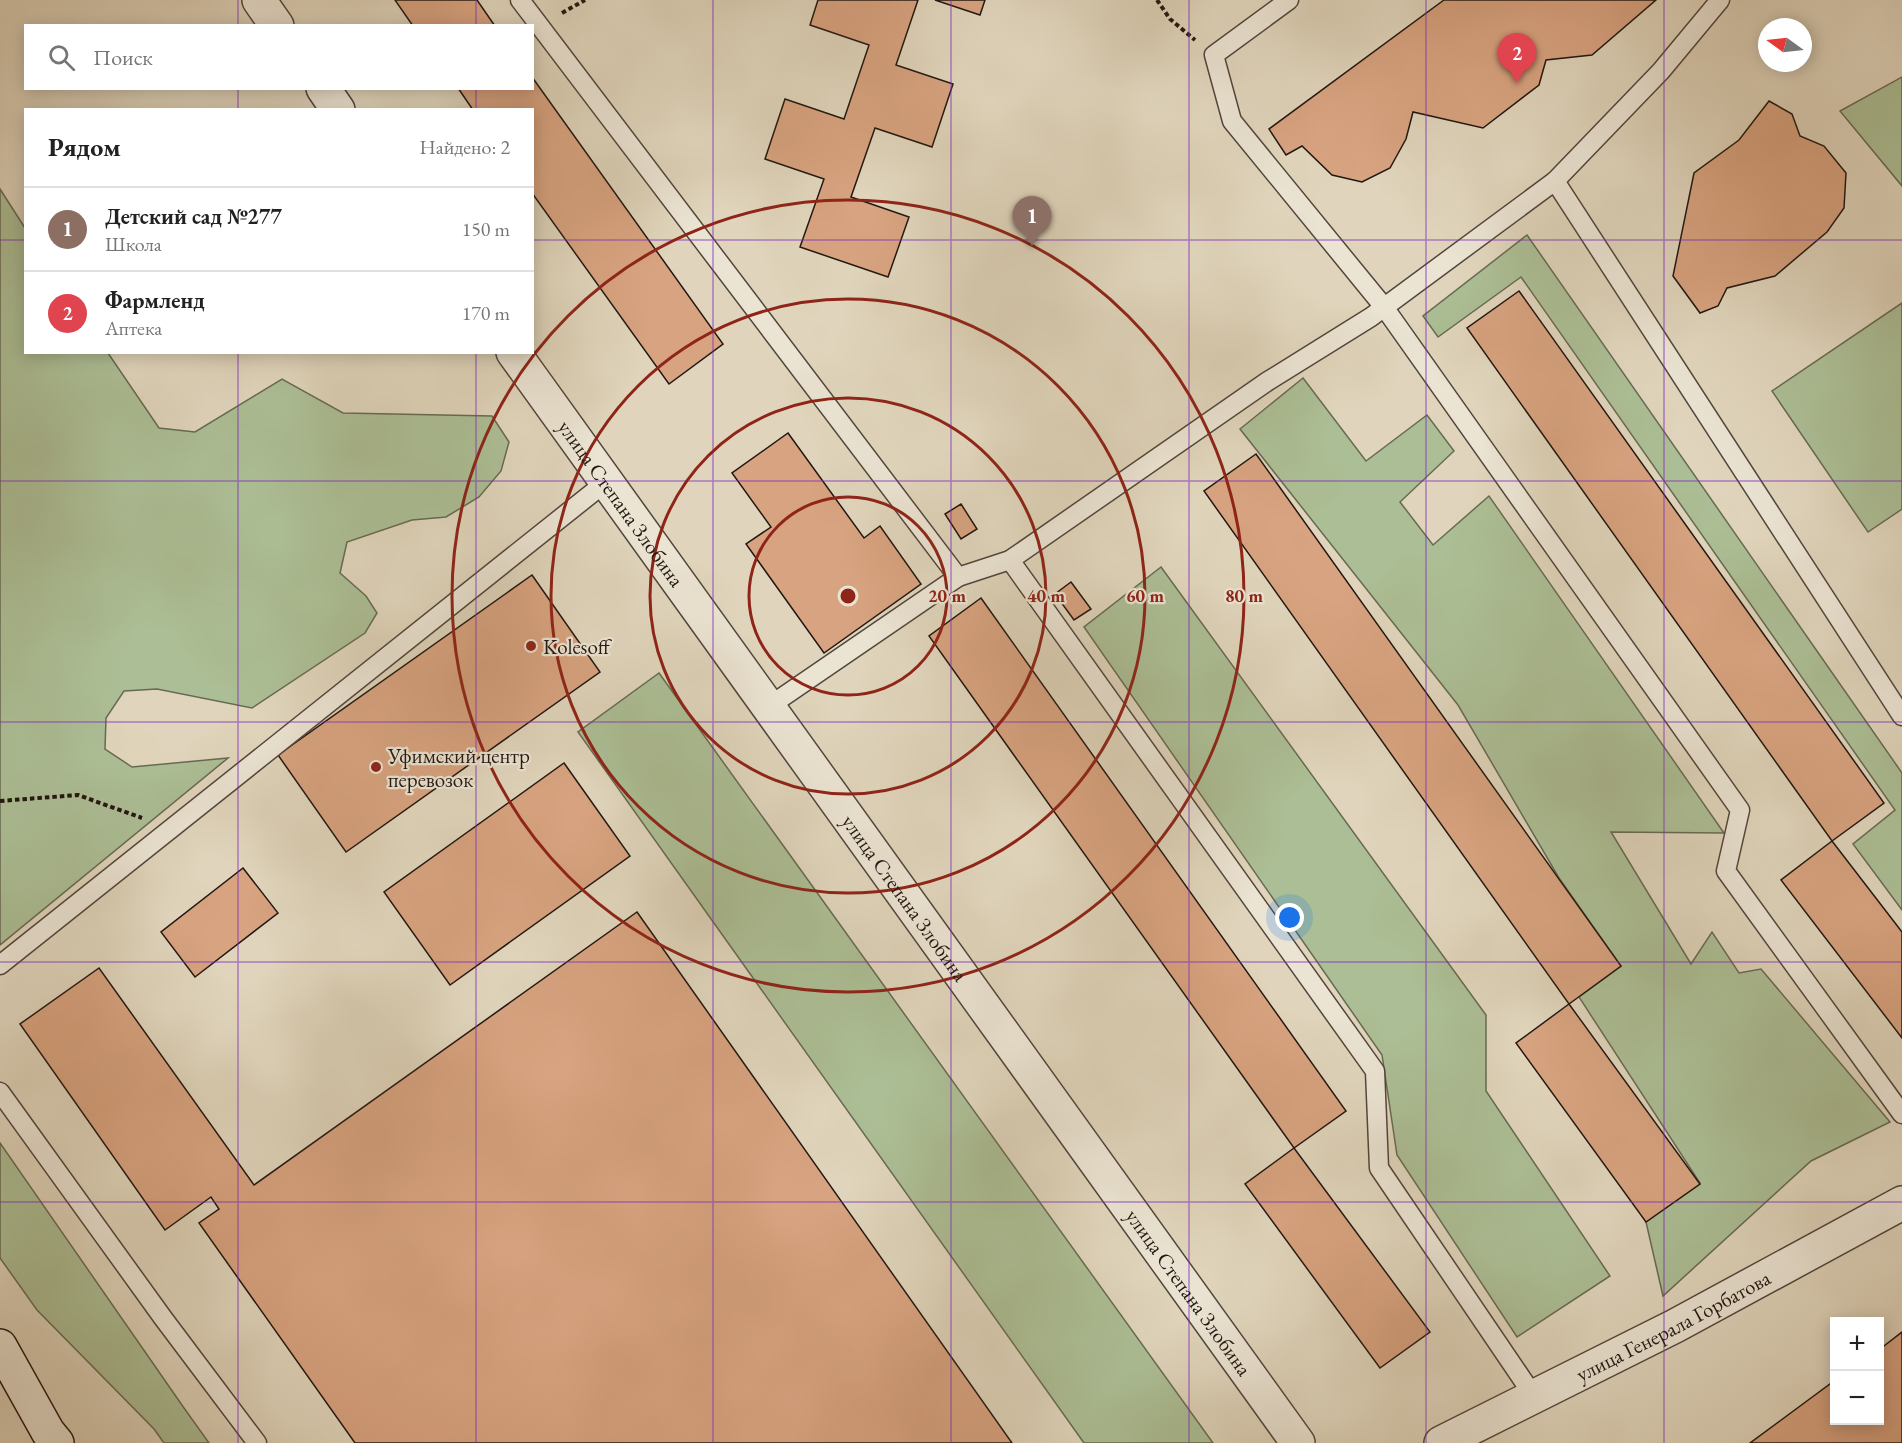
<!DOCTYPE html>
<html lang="ru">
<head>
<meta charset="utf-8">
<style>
  :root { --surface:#fff; --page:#f2f2f2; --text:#222; --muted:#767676; --line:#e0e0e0; --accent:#ea580c }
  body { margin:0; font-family:"EB Garamond",serif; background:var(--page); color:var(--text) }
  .controls { position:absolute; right:18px; bottom:18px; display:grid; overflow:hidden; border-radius:0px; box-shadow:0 3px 15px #0003 }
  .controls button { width:54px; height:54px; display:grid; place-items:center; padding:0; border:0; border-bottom:2px solid var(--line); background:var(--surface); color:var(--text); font:30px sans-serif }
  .compass { position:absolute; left:1758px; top:18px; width:54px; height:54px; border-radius:50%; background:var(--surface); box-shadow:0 3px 15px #0003; rotate:285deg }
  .you { position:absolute; left:1290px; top:918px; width:21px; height:21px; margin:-15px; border:4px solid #fff; border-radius:50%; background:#1a73e8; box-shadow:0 0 0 9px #1a73e833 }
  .badge { display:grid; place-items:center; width:39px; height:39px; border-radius:50%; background:var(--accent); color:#fff; font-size:20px; font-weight:700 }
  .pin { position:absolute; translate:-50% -50px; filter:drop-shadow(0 2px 3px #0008) }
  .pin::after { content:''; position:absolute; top:32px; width:21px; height:18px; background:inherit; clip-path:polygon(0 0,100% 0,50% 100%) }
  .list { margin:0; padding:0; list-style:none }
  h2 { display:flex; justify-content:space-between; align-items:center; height:78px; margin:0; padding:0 24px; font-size:26px }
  h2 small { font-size:20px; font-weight:400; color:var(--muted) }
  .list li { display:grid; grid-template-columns:39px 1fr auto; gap:18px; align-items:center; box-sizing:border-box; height:84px; padding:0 24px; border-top:2px solid var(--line) }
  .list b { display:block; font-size:22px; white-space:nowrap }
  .list p { margin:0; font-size:20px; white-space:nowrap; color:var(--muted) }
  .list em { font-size:20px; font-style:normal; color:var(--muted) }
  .icon { flex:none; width:33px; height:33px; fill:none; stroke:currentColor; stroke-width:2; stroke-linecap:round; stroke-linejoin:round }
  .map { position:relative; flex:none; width:1902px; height:1443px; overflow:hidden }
  .search { position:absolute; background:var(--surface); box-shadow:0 3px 15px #0003; left:24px; top:24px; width:510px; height:66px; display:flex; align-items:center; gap:15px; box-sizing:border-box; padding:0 21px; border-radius:0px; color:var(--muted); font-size:22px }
  .panel { position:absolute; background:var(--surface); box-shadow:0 3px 15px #0003; left:24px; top:108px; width:510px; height:246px; border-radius:0px }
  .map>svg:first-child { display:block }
  .green { fill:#acbe95; stroke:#676a53; stroke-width:1.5 }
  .building { fill:#d8a380; stroke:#221711; stroke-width:1.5 }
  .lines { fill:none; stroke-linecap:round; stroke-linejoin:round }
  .lane-casing { stroke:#52463c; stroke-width:21 }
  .street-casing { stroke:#52463c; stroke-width:36 }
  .secondary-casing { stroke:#221711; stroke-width:36 }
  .path { stroke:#221711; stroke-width:4; stroke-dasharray:4.5 3; stroke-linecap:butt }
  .lane { stroke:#ebe4d3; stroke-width:18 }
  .street { stroke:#ebe4d3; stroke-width:33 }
  .secondary { stroke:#ebe4d3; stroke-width:33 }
  .grid { fill:none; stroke:#7b2cbf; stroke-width:1.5; stroke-opacity:0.55 }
  .ring { fill:none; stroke:#8f2418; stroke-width:3 }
  .poi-dot { fill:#8f2418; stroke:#ebe4d3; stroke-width:2 }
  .labels { text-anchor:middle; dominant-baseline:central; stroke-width:4.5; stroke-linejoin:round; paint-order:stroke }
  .street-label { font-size:21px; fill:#221711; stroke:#ebe4d3 }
  .poi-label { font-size:21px; fill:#221711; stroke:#ebe4d3; text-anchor:start }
  .centre { fill:#8f2418; stroke:#ebe4d3; stroke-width:3 }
  .ring-label { font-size:18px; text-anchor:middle; font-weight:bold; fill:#8f2418; stroke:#ebe4d3; stroke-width:4.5; stroke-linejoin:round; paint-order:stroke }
</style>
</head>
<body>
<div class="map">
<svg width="1902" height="1443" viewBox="0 0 1902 1443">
  <rect width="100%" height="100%" fill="#e0d5bc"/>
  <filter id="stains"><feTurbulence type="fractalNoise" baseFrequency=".00333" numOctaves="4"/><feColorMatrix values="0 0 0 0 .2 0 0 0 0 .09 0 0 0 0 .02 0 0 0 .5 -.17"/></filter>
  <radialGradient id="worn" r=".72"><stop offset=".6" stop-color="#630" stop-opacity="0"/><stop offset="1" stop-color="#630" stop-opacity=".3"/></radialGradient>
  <!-- green -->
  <g class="green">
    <path d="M1902,77v109l-62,-75z"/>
    <path d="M0,189l25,39 1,124 82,1 51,75 36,4 87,-53 61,34 149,3 17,26 -8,29 -22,26 -33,20 -34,3 -65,22 -7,31 26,23 11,17 -12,20 -113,75 -95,-19 -33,2 -18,27 -1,31 27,18 96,-9 -228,187z"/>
    <path d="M1527,235l375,538v137l-49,-66 42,-34 -374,-533 -83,60 -15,-21z"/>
    <path d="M1902,303v206l-34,23 -96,-141z"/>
    <path d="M1303,378l63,83 61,-46 27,36 -54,51 33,43 56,-49 235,337 -113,-1 80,132 21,-32 27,41 22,-4 129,153 -79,39 -148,135 -17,-74 54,-39 -121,-186 42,-31 -62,-88 -101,-173 -218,-276z"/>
    <path d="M1161,567l325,448v76l124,185 -93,61 -120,-182 -15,-100 -298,-428z"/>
    <path d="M659,673l554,770h-129l-506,-711z"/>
    <path d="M0,1143l184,265 25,35h-45l-10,-14 -117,-119 -37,-52z"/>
  </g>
  <!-- building -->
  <g class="building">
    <path d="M395,0h82l18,26h-82z"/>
    <path d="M818,0h100l-22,65 57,19 -21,63 -57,-19 -24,69 58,20 -21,60 -88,-30 24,-68 -59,-20 20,-60 59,20 25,-74 -59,-20z"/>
    <path d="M935,0h50l-5,15z"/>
    <path d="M1444,0h212l-64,55 -46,5 -7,25 -56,43 -70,-16 -7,27 -16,29 -28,14 -30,-7 -30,-29 -16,9 -17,-26z"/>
    <path d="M532,77l191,267 -54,40 -137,-191v-83h-59l-15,-22h74z"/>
    <path d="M1769,101l23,13 8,22 24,10 22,27 -2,35 -17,24 -52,44 -48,12 -9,18 -18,7 -27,-37 21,-103 45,-33z"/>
    <path d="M1519,291l365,512 -52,38 -365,-513z"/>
    <path d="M788,433l76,105 16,-12 41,58 -97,69 -78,-109 25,-17 -39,-54z"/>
    <path d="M1256,454l365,512 -52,38 -365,-513z"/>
    <path d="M961,504l16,25 -16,10 -16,-25z"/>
    <path d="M532,575l68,97 -254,180 -68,-97z"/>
    <path d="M1071,582l20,27 -17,11 -19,-26z"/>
    <path d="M981,598l365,513 -52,37 -365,-512z"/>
    <path d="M564,763l66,93 -180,129 -66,-93z"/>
    <path d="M1832,841l70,91v106l-121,-158z"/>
    <path d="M243,868l35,45 -83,64 -34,-45z"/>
    <path d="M637,912l375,531h-657l-156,-220 20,-14 -8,-12 -46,33 -145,-206 79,-56 155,217z"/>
    <path d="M1569,1004l131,180 -54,38 -130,-179z"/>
    <path d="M1294,1148l136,184 -50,36 -135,-184z"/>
    <path d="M1902,1332v111h-152l84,-62v39h46v-71z"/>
  </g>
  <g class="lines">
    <defs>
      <g id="lane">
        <path d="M520,0l438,577 52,-17 258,-179 103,-64 184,-136 347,535"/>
        <path d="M1289,0l-75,55 18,66 152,186 356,503 -14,61 176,243"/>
        <path d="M1555,181l106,-110 59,-71"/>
        <path d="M1010,560l365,511 4,97 156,230"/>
        <path d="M768,707l190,-130"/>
        <path d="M0,965l606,-483"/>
        <path d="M0,1092l163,226 94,125"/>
      </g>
      <g id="street">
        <path d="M259,0l18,26"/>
        <path d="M323,88l15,22"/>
        <path id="s1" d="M513,352l785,1091"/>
        <path id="s2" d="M1441,1443l234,-117 227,-123"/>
      </g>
      <path id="secondary" d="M0,1346l48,86 9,11"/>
    </defs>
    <!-- lane casing -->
    <use href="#lane" class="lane-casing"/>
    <!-- street casing -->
    <use href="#street" class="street-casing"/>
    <!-- secondary casing -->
    <use href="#secondary" class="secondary-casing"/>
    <!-- path -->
    <g class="path">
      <path d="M1157,0l13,19 25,21"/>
      <path d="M562,13l23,-13"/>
      <path d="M0,801l78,-6 64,23"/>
    </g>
    <!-- lane -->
    <use href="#lane" class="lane"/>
    <!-- street -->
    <use href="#street" class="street"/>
    <!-- secondary -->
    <use href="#secondary" class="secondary"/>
  </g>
  <!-- grid -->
  <path class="grid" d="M238,0v26M476,0v26M713,0v1443M951,0v1443M1189,0v1443M1426,0v1443M1664,0v1443M238,88v22M476,88v22M0,240h26M532,240h1370M238,352v1091M476,352v1091M0,481h1902M0,722h1902M0,962h1902M0,1202h1902"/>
  <!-- distance rings -->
  <g class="ring">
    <circle cx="848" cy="596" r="99"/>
    <circle cx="848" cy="596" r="198"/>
    <circle cx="848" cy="596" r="297"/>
    <circle cx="848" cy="596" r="396"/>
  </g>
  <!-- markers -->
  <g class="poi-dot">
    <circle cx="531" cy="646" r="6"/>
    <circle cx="376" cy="767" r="6"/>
  </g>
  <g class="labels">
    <!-- street labels -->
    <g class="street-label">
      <text stroke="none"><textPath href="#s1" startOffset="186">улица Степана Злобина</textPath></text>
      <text stroke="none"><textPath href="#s1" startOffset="672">улица Степана Злобина</textPath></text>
      <text stroke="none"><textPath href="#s1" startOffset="1158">улица Степана Злобина</textPath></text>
      <text stroke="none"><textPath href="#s2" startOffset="260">улица Генерала Горбатова</textPath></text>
    </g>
    <!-- poi labels -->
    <g class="poi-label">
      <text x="543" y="646">Kolesoff</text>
      <text x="388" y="755">Уфимский центр<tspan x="388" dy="24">перевозок</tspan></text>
    </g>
  </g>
  <circle cx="848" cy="596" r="9" class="centre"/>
  <g class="ring-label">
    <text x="947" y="602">20 m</text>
    <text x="1046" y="602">40 m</text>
    <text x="1145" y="602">60 m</text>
    <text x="1244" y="602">80 m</text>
  </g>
  <rect width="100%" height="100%" filter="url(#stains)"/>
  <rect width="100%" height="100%" fill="url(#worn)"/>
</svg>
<div class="controls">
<button>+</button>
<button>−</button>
</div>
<svg class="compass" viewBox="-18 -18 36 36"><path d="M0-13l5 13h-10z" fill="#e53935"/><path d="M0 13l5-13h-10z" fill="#767676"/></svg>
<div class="you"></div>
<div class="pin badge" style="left:1032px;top:246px;background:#8d6e63">1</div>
<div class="pin badge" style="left:1517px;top:83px;background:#e0444e">2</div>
<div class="search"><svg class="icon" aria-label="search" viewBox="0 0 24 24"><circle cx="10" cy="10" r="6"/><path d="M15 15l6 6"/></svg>Поиск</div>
<section class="panel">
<h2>Рядом<small>Найдено: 2</small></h2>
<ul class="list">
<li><span class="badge" style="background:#8d6e63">1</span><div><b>Детский сад №277</b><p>Школа</p></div><em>150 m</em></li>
<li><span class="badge" style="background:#e0444e">2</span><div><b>Фармленд</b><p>Аптека</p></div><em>170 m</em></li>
</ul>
</section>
</div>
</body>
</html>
